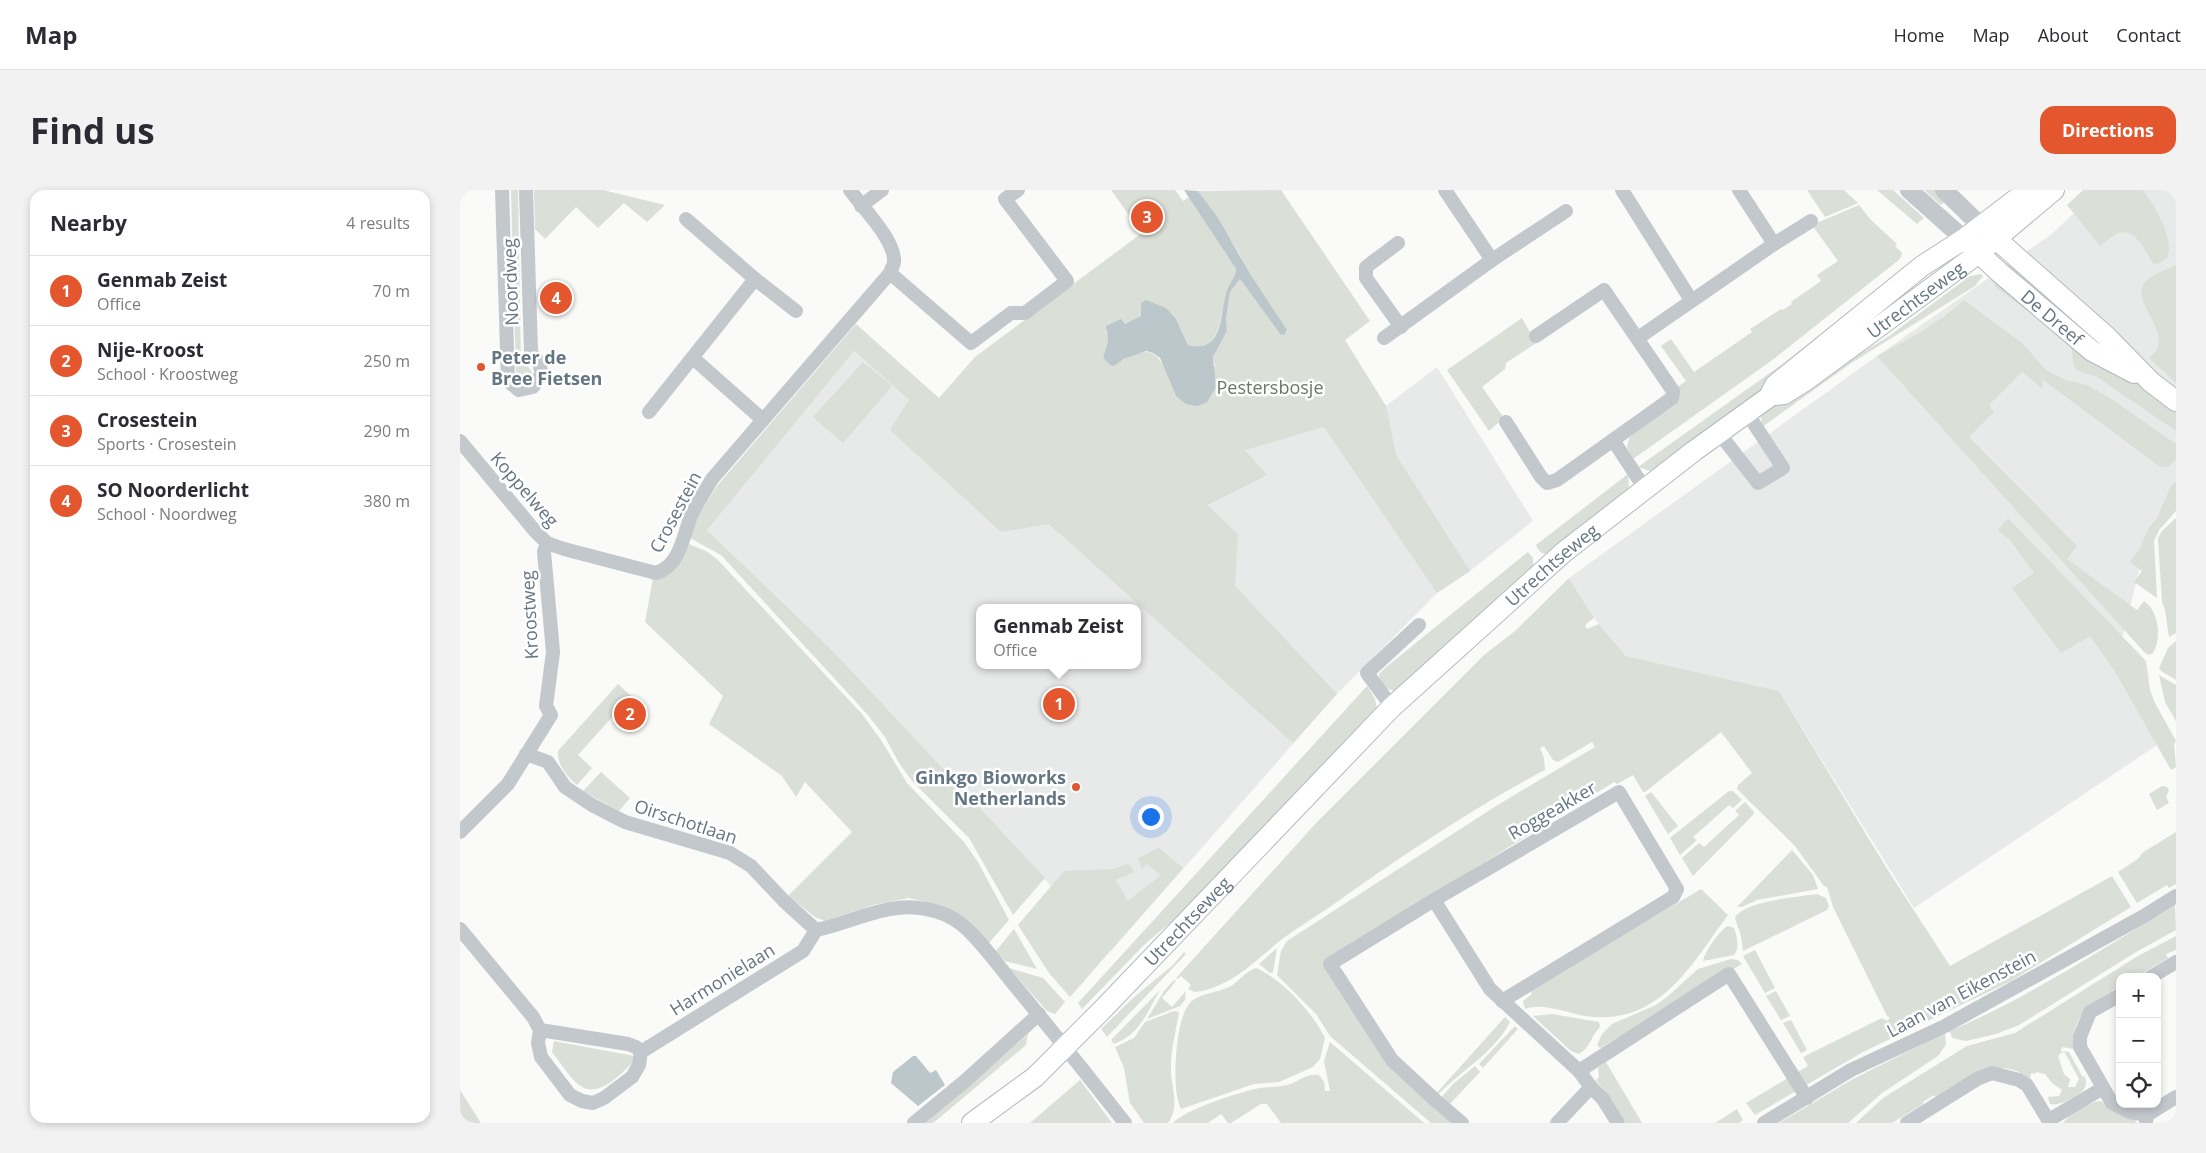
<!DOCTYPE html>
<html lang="en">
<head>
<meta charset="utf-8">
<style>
  :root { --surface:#fff; --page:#f2f2f3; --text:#2b2b33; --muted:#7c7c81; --line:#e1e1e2; --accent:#e4572e }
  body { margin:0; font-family:"Open Sans",sans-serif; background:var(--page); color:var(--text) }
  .controls { position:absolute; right:15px; bottom:15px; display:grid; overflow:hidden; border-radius:10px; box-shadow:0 2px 8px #0003 }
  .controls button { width:45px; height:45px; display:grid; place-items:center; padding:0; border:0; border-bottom:1px solid var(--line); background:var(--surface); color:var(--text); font:25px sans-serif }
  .you { position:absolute; left:690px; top:626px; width:18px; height:18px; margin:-12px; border:4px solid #fff; border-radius:50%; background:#1a73e8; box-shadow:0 0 0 8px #1a73e833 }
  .badge { display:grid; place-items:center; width:32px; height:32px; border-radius:50%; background:var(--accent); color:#fff; font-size:16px; font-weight:700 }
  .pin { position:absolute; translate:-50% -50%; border:2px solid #fff; box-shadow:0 1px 5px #0006 }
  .popup { position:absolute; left:516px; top:414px; width:165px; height:65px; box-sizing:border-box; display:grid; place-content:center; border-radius:10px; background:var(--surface); filter:drop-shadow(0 1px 4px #0005); font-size:16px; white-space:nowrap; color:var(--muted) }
  .popup b { font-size:19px; color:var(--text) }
  .popup::after { content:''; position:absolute; left:50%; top:100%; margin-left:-10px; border:10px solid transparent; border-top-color:var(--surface) }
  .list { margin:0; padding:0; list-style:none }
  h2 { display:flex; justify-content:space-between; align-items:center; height:65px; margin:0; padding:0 20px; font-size:21px }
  h2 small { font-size:16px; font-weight:400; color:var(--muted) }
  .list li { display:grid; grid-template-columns:32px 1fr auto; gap:15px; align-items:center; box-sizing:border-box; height:70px; padding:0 20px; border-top:1px solid var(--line) }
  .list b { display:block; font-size:19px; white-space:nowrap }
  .list p { margin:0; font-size:16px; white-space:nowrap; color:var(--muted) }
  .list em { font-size:16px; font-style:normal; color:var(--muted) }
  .icon { flex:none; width:28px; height:28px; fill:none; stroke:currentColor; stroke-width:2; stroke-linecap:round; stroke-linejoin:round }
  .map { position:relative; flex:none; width:1716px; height:933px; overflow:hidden; border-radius:15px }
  header { display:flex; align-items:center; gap:30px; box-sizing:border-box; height:70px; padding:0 25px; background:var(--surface); border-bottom:1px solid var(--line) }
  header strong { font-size:24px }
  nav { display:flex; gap:28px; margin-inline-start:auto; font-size:18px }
  .intro { display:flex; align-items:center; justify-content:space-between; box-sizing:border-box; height:120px; padding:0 30px }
  h1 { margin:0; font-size:35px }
  .button { padding:12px 22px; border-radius:15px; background:var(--accent); color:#fff; font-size:18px; font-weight:700 }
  main { display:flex; gap:30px; padding:0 30px }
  aside { flex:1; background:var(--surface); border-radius:15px; box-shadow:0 2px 8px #0003 }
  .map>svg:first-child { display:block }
  .built { fill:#e8e9e9; fill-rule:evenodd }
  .green { fill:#dadfd7; fill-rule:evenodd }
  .water { fill:#bbc7cb }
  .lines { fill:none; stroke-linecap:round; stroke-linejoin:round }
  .secondary-casing { stroke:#b3babf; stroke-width:22 }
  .minor { stroke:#c3c8cc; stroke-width:14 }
  .tertiary { stroke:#c3c8cc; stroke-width:18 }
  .secondary { stroke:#fff; stroke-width:20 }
  .poi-dot { fill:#e4572e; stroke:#fff; stroke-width:2 }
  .labels { text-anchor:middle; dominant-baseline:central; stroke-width:5; stroke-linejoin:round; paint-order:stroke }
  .street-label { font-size:18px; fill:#657683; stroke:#fff }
  .poi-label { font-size:18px; font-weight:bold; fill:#657683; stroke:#fff; text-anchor:start }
  .park-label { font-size:18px; fill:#687a64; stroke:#fff }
</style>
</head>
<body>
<header>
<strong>Map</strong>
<nav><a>Home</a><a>Map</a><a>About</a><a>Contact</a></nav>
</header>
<div class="intro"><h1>Find us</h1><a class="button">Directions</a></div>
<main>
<aside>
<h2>Nearby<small>4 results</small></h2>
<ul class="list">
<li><span class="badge">1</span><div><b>Genmab Zeist</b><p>Office</p></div><em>70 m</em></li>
<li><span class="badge">2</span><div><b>Nije-Kroost</b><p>School · Kroostweg</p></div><em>250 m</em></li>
<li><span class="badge">3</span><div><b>Crosestein</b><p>Sports · Crosestein</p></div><em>290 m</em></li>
<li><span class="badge">4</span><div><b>SO Noorderlicht</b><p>School · Noordweg</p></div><em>380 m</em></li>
</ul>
</aside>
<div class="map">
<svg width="1716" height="933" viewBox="0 0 1716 933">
  <rect width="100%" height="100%" fill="#fafaf8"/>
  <!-- built -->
  <g class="built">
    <path d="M1638,0h78v319l-26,19 -36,142 43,75 -243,163 -135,-217 -153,-35 -32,-38 -25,-40 308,-222 176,-123z"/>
    <path d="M387,155l240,212 133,-100 166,-51 51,-39 96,154 -63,50 -33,22 -100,101 -226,257 -279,-301 -125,-120 -12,-9zM520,418h158v57h-158z"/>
  </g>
  <!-- green -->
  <g class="green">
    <path d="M51,0h7l3,174 6,1 6,9 -3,6 -6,2 -6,-2 -2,-6z"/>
    <path d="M74,0h69l62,15 -18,17 -23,-19 -26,25 -22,-21 -31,32 -10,-10z"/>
    <path d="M651,0h64l8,11 6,-4 47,72c0,9 -7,20 -10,29 -7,21 -6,56 -38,47l-12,-26 -35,-16v13l-3,3 -32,12 2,10 -5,17 7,7 4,1c44,-31 47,-6 62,30l39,-30 -2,-9 14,-26 -1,-12 4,-27 10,-13 40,55 -41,-81 -41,-62 83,-1 89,131 -25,19 41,66 10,49 74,116 -33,22 -113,-166 -79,23 22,25 -60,30 31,29 -3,52 102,108 -44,49 -244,-219 -48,8 -111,-102 19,-30 -55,-49 -147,179 125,120 213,228 -32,37 -44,-77 -57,-57 -13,-18 -14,-26 -18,-23 -146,-159 -33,-18 7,-16 22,-35 139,-162 83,74 36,-41 167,-124z"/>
    <path d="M1347,0h37l14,13 -33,14z"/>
    <path d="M1417,0h16l31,28 -7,6z"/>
    <path d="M1464,0h14l9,10 -6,5z"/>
    <path d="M1623,0h59c12,12 34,52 25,68 -5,3 -8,6 -14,6 -7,-12 -18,-39 -37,-30 -5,3 -11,8 -16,12l-33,-41z"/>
    <path d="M1399,15l12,15 26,24 -2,2 7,7 -2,6 -129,102 -138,98 -6,-12 2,-9 47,-50 10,-7 -25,-35 10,-7 23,33 58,-40 -2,-3 31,-20 2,1 9,-6 -1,-2 30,-21 -4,-6 21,-14 -26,-36z"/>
    <path d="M1465,61l-1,6 -172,142 -99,73 -15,-5 146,-104z"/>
    <path d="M1552,75l92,81 1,4 -98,-79z"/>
    <path d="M1716,75v118l-27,-25c3,-3 7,-6 8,-9 11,-20 -27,-49 -12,-67 6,-8 22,-12 31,-17z"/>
    <path d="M1521,84l2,2 -8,10 -122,76 -91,65 -1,-10 5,-6 123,-75 81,-60z"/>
    <path d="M1539,90l177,126v25l-79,-54 -19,-6 -4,-5 -3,-20 8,2 -85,-62z"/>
    <path d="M1504,110l58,43 24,27 19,10 22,5 23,13 66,46v15l-8,8h-8l-118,-88 1,10 -21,-17 -33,33 5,7 -25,25 108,109 -10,13 70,51 7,-9c15,10 18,37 9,52l-4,2 -4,-2 -268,-297c31,-17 61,-32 87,-56z"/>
    <path d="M1062,128l14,25 -30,20 -1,6 -23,18 22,31 -15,13 -42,-61z"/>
    <path d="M403,172l29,24 -49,57 -30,-26z"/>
    <path d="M1168,284l1,16 -77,64c-8,1 -13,-1 -16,-9z"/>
    <path d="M1716,292v29l-17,19 -5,11 3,57 -23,-16 8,-11 -12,-9 10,-14 8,-19 9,-11 14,-32z"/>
    <path d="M1548,328l138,143 4,29 5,13 21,38 -2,3 2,23 -5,3 -57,-100 -24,-34 -29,17 -49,-65 22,-15 -24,-33 -12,-10z"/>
    <path d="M1716,328v115l-7,4 -4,-27 -3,-8 -4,-64 4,-7z"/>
    <path d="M226,353l20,8 11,8 145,155 19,26 26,43 57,59 14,20 31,58 -21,24 -22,-24 -27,-15 -30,-7 -36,7 -48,16 -10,-4 -27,-21 64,-64 -47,-50 -9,15 -14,-21 -73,-52 14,-28 -78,-74 8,-44z"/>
    <path d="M1068,362l5,6v9l-138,124c-10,-1 -15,-8 -16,-17l6,-6z"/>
    <path d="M1109,388l25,40 -9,7 2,4 12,-5 27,32 153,35 110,181 61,94 162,-90 19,31 -120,74 -148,71 -108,63 -9,-12 62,-37 -5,-9 79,-39 5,3 3,-3 -3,-2 -54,-109 -6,-20 -3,-1 -29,-40 -58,-57 1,-4 14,-12 -31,-41 -76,60h-2l-10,-17 -16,9 -3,-2 -291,180 66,100 66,61h-24l-101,-87 -14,-22 -39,-39 4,-24 6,-10 209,-135 99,-59 -3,-5 -34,20 -5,-2 -9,-14 -4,2 4,10 1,12c-74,39 -143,86 -211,134 -17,12 -36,23 -53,36 -26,21 -51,48 -86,52l-7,-3 3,-4 -10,-9 -3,3 -2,-1 141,-156 167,-167 31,-24z"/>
    <path d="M1716,451v39l-15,-9 -2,-3 9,-20z"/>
    <path d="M1699,485l17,10v36l-11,-19z"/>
    <path d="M158,494l13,12 -53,59 14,13 -15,17c-10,-9 -20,-20 -19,-34z"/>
    <path d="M907,496c5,8 13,17 8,27l-115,118 -65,71 -50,42 -63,65 -4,-6z"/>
    <path d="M141,582l29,26 -11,13 -36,-20z"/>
    <path d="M1702,596l5,1 2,3 -3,7 3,6 -12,7 -8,-16z"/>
    <path d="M1269,601h4l9,9 -9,8 -4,-3 -36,32 4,3 -17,15 -10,-17z"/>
    <path d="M1191,602l27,34 -10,8 -23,-38z"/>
    <path d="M1285,612l9,10 -1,3 -60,61 -11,-18 17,-15 5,4 35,-32 -4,-4z"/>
    <path d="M1716,642v52l-7,4 -2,-3 -30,18 -19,-31 21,-14 3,-5z"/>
    <path d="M699,658l24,20 -113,129 -21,-24 -31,-48 46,-54 50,-2 14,-6 6,9 -18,8 12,21 33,-26 -14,-11 -5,5 -4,-11z"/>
    <path d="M1332,660l21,25 5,14 -61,11 -15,7h-5z"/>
    <path d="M1241,699l27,26c-37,50 -69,112 -143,101 -18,-3 -43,-14 -60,-7l-2,-8 9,-7 -2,-3z"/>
    <path d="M1357,704l9,4 3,8 -2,4 -84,41 -2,-15 -6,-18c8,-17 63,-21 82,-24z"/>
    <path d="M1715,715l1,25 -40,22 -117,73 -23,9 -30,7 -14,-3 -2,-7c79,-34 151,-81 225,-126z"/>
    <path d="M1268,736l6,2c3,9 6,19 0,27l-31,6c2,-10 16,-30 25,-35z"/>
    <path d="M554,739l23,40 -32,-8 -10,-9z"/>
    <path d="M1716,746v14l-10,4 2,4 -32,19h-16v9l-19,12 -1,3c-5,3 -12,6 -16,11 -8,8 -12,27 -10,37l-12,-2 -1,4 8,1 13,24 3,1c1,4 2,8 -1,12 -5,7 -26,18 -34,15l-2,-7 11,-1 3,-6 -10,-7 -7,-9 -9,-2 -1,2 -4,-1 -1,6c-31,-26 -67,1 -95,18l-1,-2 -11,7v2l-31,19h-36l27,-25 84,-52 48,-13 123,-77zM1602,862l3,1 14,26 -4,8h-7l2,-8 -6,-5 -6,-18z"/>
    <path d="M817,758l-4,24 -3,1 -11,-9z"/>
    <path d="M1295,760l20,38 -10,5 -22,-37z"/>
    <path d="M724,762l2,2 -79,83 -6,-8 32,-31 40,-33z"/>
    <path d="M1271,769l7,1 4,4 -142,84 -3,-3 5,-11 10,-10 44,-19 11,-8 31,-28z"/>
    <path d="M549,778l34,10 22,24 -10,12 -8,-3z"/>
    <path d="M796,778c26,11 57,45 69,70l-5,21 -7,8 -34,15 -25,2 -73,25c-10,-18 -6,-88 8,-105 9,-11 29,-11 42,-18 8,-5 15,-15 25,-18z"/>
    <path d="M714,790l2,1 -14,17 10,9 14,-16 -1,9 -5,6 -33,13 17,-28z"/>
    <path d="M700,800c-13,23 -20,44 -46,54l-3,-4z"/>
    <path d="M1316,801l14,25 -9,4 -15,-24z"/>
    <path d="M714,821l5,1c-3,18 -8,37 -8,54 -1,21 10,39 -3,57h-24l-14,-20 -6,-35 -9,-21 19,-9 11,-16z"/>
    <path d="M1092,824l47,8 1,5c-8,7 -10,21 -21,27l-8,-3 -38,-35z"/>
    <path d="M1045,827l5,5c-15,30 -51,50 -74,75l-2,-1z"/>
    <path d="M1331,830l16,30 -6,3 -18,-30z"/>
    <path d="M1055,836l3,3 -35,39 -4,-4z"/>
    <path d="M1485,843l1,12 -8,11 -56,37 -34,30h-69l74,-44z"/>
    <path d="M568,844l-2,11 -88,74 -5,4h-15l59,-44z"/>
    <path d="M94,851l80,15v5c-13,13 -36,39 -55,24 -10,-8 -19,-23 -27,-33z"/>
    <path d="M870,852l94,81h-143l-14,-19h-6l-30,19h-3l-7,-9 -13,9h-35c11,-13 69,-32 87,-35 10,-2 20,0 30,-4 11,-4 17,-11 29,-9l5,7 1,9h5l-6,-30z"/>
    <path d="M1146,872l36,61h-16l-14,-23 -16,-20 3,-3 -1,-9z"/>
    <path d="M1015,876l5,6 -33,35 -8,-7 14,-16z"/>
    <path d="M620,890l32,43h-82z"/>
    <path d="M0,900l21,33h-21z"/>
    <path d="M1640,911l31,14 6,8h-74c7,-10 25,-20 37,-22z"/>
    <path d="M1277,919l6,11 -4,3h-24z"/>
  </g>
  <!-- water -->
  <g class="water">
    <path d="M724,0l14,1 20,27 34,59 35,53 -3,5 -4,-1 -40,-55 -10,13 -4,27 1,12 -14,26 3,30 -9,15 -9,4 -12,-2 -10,-8 -16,-38 -7,-5 -7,-2 -22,8 -10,7 -4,-1 -7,-7 5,-17 -2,-15 15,-7 4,5 16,-8v-13l5,-3 20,8 10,11 12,26c35,9 32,-30 38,-51 2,-9 10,-16 10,-25z"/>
    <path d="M453,866h3l14,17 6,-3 9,15 -27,21 -27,-23 2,-11z"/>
  </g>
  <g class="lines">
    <defs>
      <g id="secondary">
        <path d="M1526,40l120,106 45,46 25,19"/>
        <path id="s1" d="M1509,54l30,28 93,79 42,22"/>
        <path id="s2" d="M1315,205l9,-1 21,-13 174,-128 75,-63"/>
        <path id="s3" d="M512,933l63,-46 69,-69 288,-301 172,-155 130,-101 75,-54 6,-12 147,-119 42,-27 64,-49"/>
      </g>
    </defs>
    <!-- secondary casing -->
    <use href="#secondary" class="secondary-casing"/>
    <!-- minor -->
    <g class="minor">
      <path d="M42,0l6,191 11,9 14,-3 9,-13 -3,-11 -8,-11 -5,-162"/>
      <path d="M1162,0l69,110"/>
      <path d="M401,16l21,-16"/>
      <path d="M226,29l69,60 41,32"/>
      <path d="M938,53l-32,24v11l35,49"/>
      <path d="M1314,54l37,-23"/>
      <path d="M1032,70l74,-49"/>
      <path d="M430,83l81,70 40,-30h14l42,-32 -62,-82 13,-9"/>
      <path d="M924,148l108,-78 -47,-70"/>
      <path d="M1178,148l136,-94 -35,-54"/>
      <path d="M233,168l70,62"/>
      <path d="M189,222l106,-133"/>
      <path d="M1046,232l35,55 6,6 10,-3 115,-82 1,-7 -69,-101 -68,46"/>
      <path d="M1259,243l39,50 25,-15 -36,-55"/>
      <path d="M1153,250l32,49"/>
      <path d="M0,251l75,90 12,12 17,6 92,24c24,-7 27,-37 35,-57 6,-13 14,-25 21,-37l178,-206c1,-4 4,-8 4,-11 2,-21 -32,-55 -44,-72"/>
      <path d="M932,517l-25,-34 52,-48"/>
      <path d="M66,564l22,8 17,25 27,18 33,17 105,31 21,13 33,35 32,29"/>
      <path d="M0,642l48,-48 43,-69 -5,-9 7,-54 -9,-100 3,-9"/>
      <path d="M974,710l56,89 89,82 12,16 12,12 15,24"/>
      <path d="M0,739l73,88 7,13 88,14 8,3 5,5"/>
      <path d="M356,740c35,-7 73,-29 110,-21 12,2 25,7 35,15 21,17 37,42 55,63 37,45 73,90 109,136"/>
      <path d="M1691,787l25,-15"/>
      <path d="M1660,805l-30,17 -10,25v10l32,56 18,9 17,3"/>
      <path d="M80,840l-2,13 3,14 29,38 12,6 11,2 11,-5 28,-21 7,-12 2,-13 162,-101 13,-21"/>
      <path d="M1119,881l150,-97 78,124"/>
      <path d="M1589,930l54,-32"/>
      <path d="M1686,932l1,-7 29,-18"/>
      <path d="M454,933l51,-42 74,-67"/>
      <path d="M1002,933l-27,-23 -43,-40 -62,-96 104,-64 185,-108 58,97 -4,8 -171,104"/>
      <path d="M1097,933l34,-36"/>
      <path d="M1304,933l87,-53 94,-44 199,-110 32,-20"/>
      <path d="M1447,933l70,-44 15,-6 27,7 8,5 23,38"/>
    </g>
    <!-- tertiary -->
    <g class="tertiary">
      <path d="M1449,0l55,49"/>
      <path d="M1484,0l37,36"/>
    </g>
    <!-- secondary -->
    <use href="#secondary" class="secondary"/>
  </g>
  <!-- markers -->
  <g class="poi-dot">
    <circle cx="21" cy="177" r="5"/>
    <circle cx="616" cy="597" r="5"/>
  </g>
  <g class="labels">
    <!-- street labels -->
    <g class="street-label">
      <text transform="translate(50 92) rotate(-92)">Noordweg</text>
      <text stroke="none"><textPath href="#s2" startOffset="171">Utrechtseweg</textPath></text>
      <text stroke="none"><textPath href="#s1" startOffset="111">De Dreef</textPath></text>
      <text transform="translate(65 299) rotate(49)">Koppelweg</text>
      <text transform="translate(215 322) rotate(-62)">Crosestein</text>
      <text stroke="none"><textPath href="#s3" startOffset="806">Utrechtseweg</textPath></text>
      <text transform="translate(69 425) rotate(-93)">Kroostweg</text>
      <text transform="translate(1092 620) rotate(-30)">Roggeakker</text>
      <text transform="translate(226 631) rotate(18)">Oirschotlaan</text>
      <text stroke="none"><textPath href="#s3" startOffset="296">Utrechtseweg</textPath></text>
      <text transform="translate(262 789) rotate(-32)">Harmonielaan</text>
      <text transform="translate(1501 803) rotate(-28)">Laan van Eikenstein</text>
    </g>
    <!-- poi labels -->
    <g class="poi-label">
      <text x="31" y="167">Peter de<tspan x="31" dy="21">Bree Fietsen</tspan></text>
      <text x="606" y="587" text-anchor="end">Ginkgo Bioworks<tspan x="606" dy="21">Netherlands</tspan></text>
    </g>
    <!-- park labels -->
    <g class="park-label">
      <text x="810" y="197">Pestersbosje</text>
    </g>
  </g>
</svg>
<div class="controls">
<button>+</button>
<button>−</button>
<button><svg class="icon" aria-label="locate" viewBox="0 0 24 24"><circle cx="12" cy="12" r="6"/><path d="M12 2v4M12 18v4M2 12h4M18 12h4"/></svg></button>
</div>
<div class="you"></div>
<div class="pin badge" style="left:599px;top:514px">1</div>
<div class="popup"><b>Genmab Zeist</b>Office</div>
<div class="pin badge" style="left:170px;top:524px">2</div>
<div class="pin badge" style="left:687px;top:27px">3</div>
<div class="pin badge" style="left:96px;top:108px">4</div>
</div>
</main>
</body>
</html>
